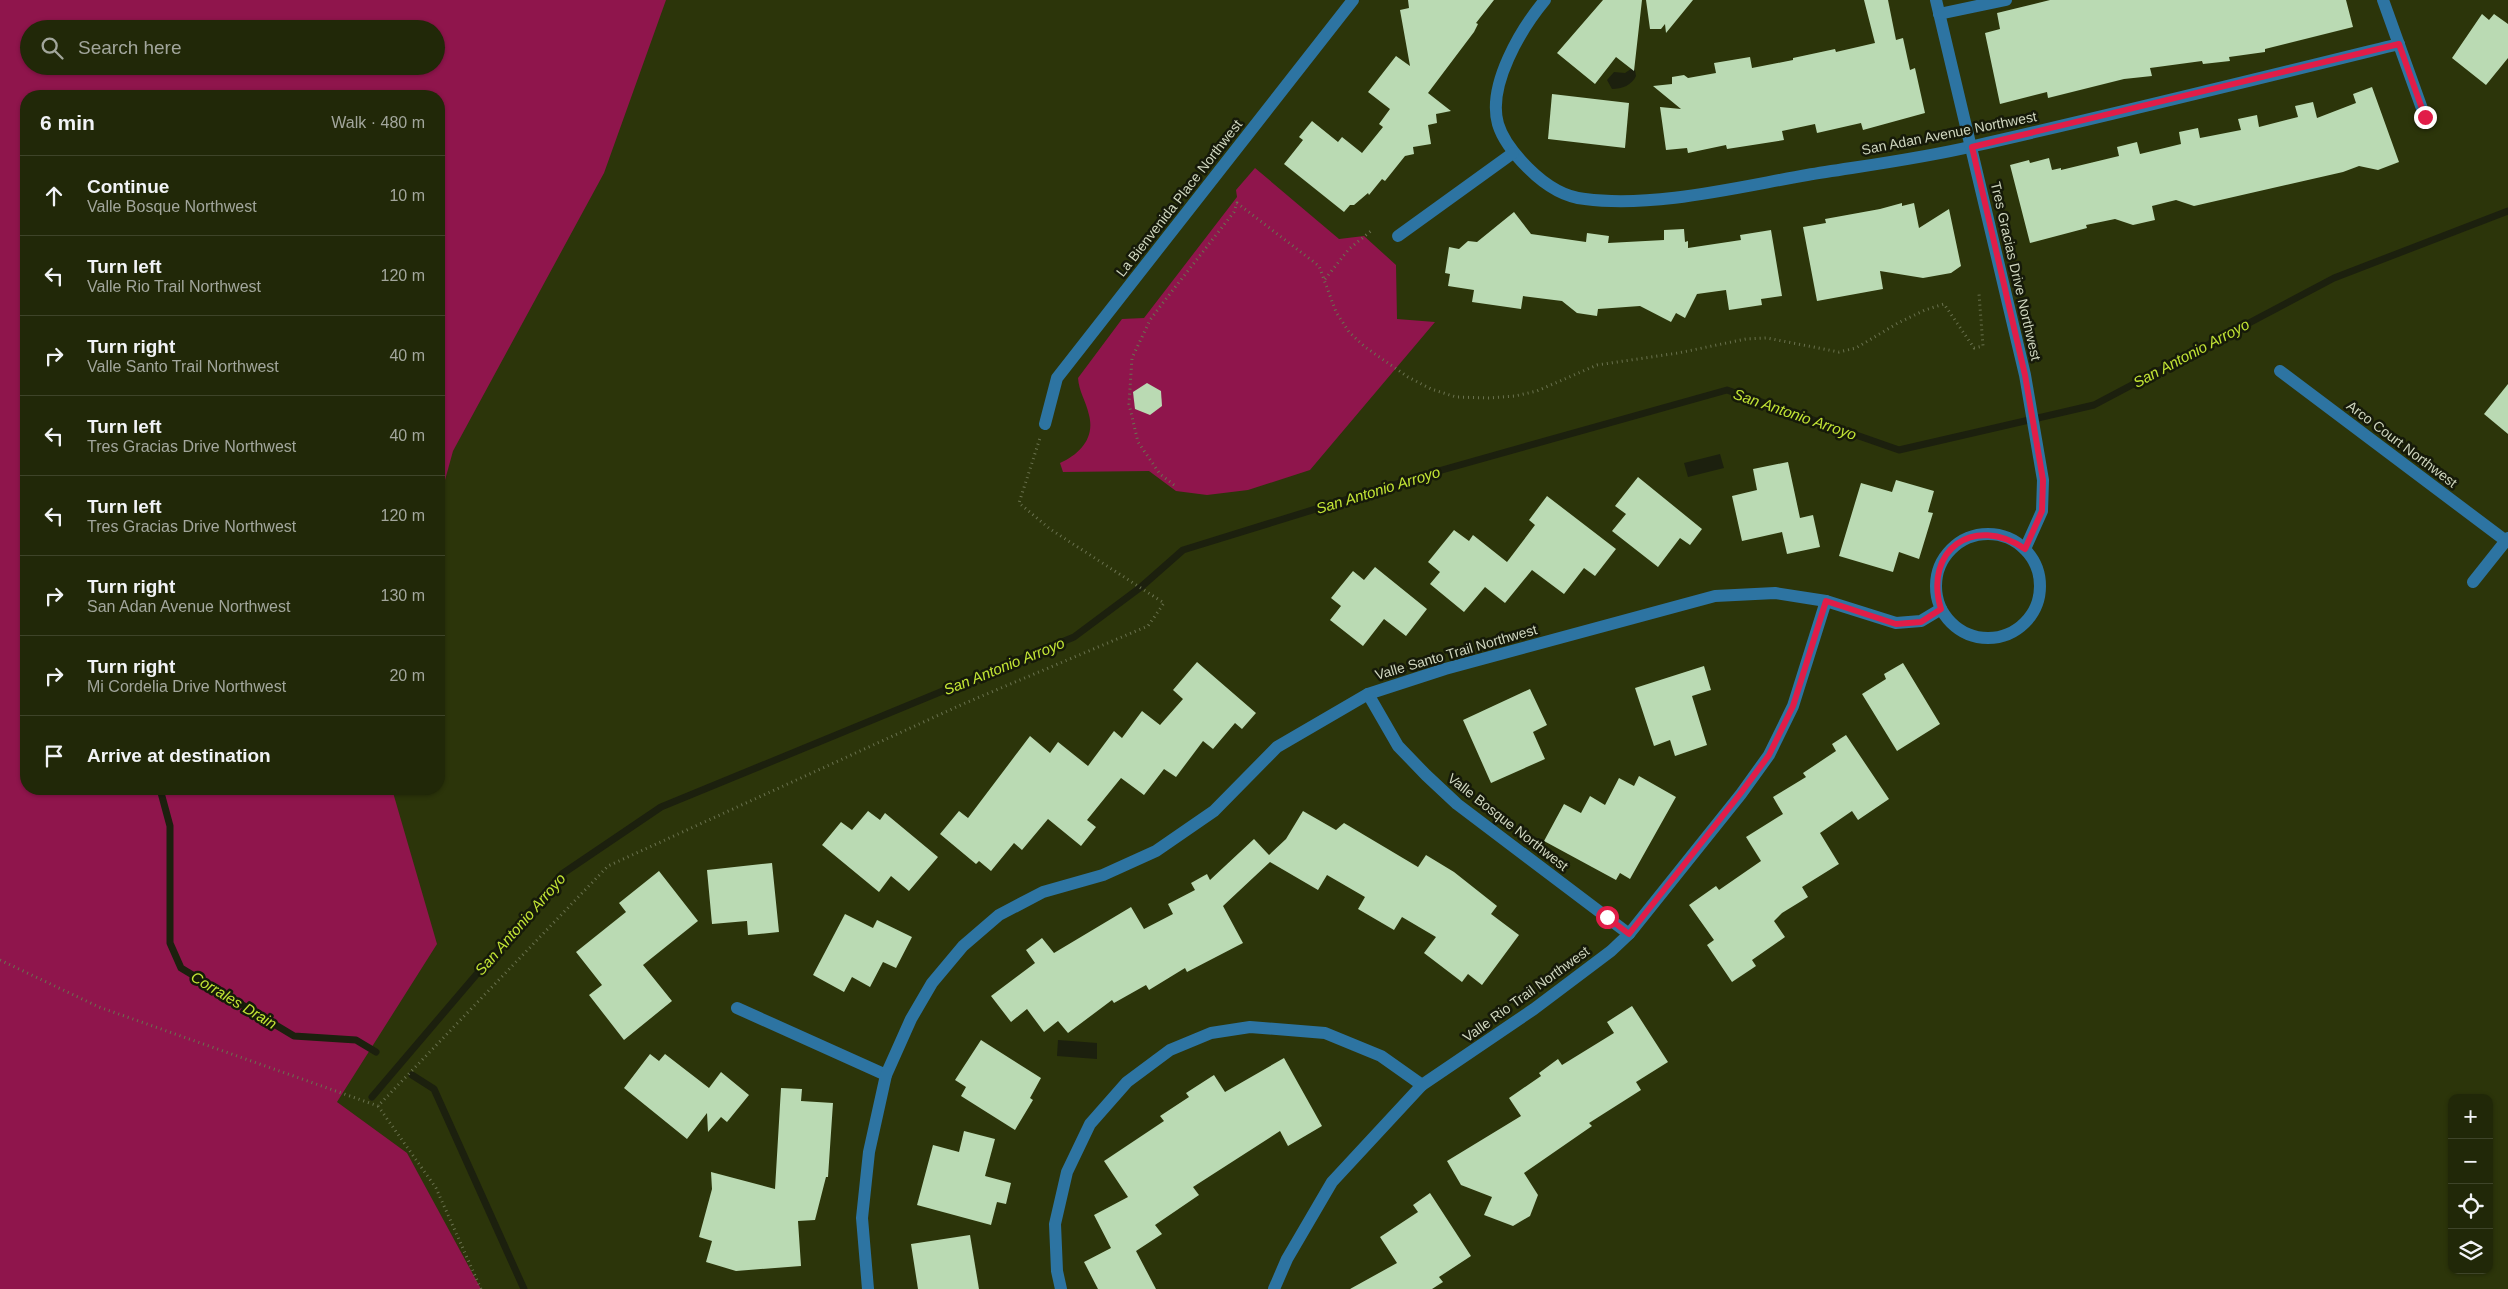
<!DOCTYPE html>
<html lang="en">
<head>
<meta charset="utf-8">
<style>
  :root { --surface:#212808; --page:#2d3416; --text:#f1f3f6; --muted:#a2a69c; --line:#3e4429 }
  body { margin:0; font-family:Arial,sans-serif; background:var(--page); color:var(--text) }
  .controls { position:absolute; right:15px; bottom:15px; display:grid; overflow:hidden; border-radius:10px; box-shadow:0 1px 4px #0004 }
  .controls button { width:45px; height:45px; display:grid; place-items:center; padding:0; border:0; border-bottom:1px solid var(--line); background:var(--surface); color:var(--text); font:25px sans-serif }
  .stop { position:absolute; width:15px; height:15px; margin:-11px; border:4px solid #e11d48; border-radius:50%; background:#fff }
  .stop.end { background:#e11d48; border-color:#fff; box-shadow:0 1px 5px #0008 }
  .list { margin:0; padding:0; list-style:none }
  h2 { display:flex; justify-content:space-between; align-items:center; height:65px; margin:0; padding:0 20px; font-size:21px }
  h2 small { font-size:16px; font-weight:400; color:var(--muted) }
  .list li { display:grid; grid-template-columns:32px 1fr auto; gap:15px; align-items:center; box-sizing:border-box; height:80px; padding:0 20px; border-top:1px solid var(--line) }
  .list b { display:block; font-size:19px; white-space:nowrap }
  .list p { margin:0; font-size:16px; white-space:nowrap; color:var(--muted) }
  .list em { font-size:16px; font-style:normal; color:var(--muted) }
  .icon { flex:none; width:28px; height:28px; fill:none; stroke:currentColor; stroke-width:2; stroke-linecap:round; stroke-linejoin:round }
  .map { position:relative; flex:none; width:2508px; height:1289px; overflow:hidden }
  .search { position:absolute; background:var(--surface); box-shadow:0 1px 4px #0004; left:20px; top:20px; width:425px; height:55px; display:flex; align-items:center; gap:12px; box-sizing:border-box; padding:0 18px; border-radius:28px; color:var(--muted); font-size:19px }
  .panel { position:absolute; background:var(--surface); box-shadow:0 1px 4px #0004; left:20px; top:90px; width:425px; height:705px; border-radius:20px }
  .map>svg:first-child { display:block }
  .green { fill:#8f154c; fill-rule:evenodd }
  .water { fill:#1c200e }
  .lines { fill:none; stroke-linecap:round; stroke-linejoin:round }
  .stream { stroke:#1c200e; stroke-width:7 }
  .building { fill:#badab3 }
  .path { stroke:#6a724f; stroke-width:3; stroke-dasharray:1 4; stroke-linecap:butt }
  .minor { stroke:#2d74a2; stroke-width:12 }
  .route { stroke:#e11d48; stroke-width:6 }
  .labels { text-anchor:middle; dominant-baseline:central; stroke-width:5; stroke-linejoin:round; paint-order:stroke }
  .street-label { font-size:14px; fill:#cfd6bf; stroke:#161a09 }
  .water-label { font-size:15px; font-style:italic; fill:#c3e535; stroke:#161a09 }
</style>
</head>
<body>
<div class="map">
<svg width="2508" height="1289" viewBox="0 0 2508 1289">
  <rect width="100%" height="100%" fill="#2c350a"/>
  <!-- green -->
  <g class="green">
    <path d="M0,0h666l-62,173 -151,278 -14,51v-406h-413v693h366l45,155 -100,158 70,51 74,136h-481zM29,29h407v37h-407z"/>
    <path d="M1255,168l84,71 25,-3 32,29 1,54 38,3 -125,148 -62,20 -41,5 -31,-4 -27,-20 -86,1 -3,-9c20,-9 35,-25 29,-48 -3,-14 -10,-23 -11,-37l44,-59 22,-1 93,-121 -1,-7z"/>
  </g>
  <!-- water -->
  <g class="water">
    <path d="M1631,69l4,1 1,6c-4,9 -14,13 -24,13l-5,-9 7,-8 11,1z"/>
    <path d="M1720,454l4,14 -36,9 -4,-14z"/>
    <path d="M1058,1040l39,3v16l-40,-3z"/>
  </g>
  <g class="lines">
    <!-- stream -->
    <g class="stream">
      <path d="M160,789l10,37v117l11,25 113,68 62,4 20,12"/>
      <path d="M412,1075l22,14 90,200"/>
      <path d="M372,1097l190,-223 99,-67 413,-170 67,-50 42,-37 259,-80 285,-80 172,60 195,-45 240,-127 174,-67"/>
    </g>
  </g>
  <!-- building -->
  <g class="building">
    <path d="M1408,0h86l-18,23 2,1 -4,8 -46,61 23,18 -15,3 1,9 -9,2 3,19 -18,3 1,7 -9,2 -20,25 -3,-2 -13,16 -1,-2 -14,12h-4l-6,7 -60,-48 19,-24 -4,-3 13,-16 26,21 4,-5 20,16 21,-26 -4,-3 11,-15 -22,-17 28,-36 14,10 -10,-56 9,-2z"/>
    <path d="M1603,0h39l-8,71 -18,-14 -21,27 -38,-31z"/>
    <path d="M1646,0h47l-27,33 -1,-9 -4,5h-11z"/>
    <path d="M1864,0h24l8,40 7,-2 7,32 5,-2 10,45 -62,17 -2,-7 -44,10 -2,-9 -33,7 2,9 -57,9 -1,-4 -38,8 -1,-5 -21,2 -6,-43 21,2 -28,-23 19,-2v-7l12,-2 4,3 28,-5 -2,-10 36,-6 2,11 41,-8v-2l42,-9 1,3 39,-9z"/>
    <path d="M2050,0h296l7,27 -88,22v3l-36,5 1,4 -27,3 -1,-3 -52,7 2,8 -28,3 -76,19 -1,-6 -47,12 -15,-71 15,-4 -3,-16z"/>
    <path d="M2482,14l7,6 5,-6 14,10v34l-22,27 -34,-27z"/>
    <path d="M2372,87l27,75 -21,8 -19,-4 -16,6 -149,34 -18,-6 -24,6 3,14 -22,5 -18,-6 -29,6 1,3 -57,15 -20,-78 19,-5 1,3 19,-5 3,12 9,-2v2l58,-14 -2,-9 20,-5 3,12 41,-10 -2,-12 19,-4 2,10 41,-8 -3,-11 19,-4 2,12 39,-10 -3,-11 18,-4 4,16 39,-15 -3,-9z"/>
    <path d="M1552,94l77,9 -4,45 -77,-9z"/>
    <path d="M1902,203v3l12,-3 5,25 30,-19 12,57 -10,7 -28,5 -43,-7 3,18 -66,12 -14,-74 23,-4 -1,-4 55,-10z"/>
    <path d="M1514,212l17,22 55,8 1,-9 22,3 -1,7 56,-3v-10l20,-1 1,13 3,-1v7l53,-8 -1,-5 31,-5 11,66 -21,3 1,6 -33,5 -3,-20 -29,4 -12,24 -9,-5 -5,9 -31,-16 -42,3 -1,7 -20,-3 -15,-12 -39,-5 -2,13 -49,-7 2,-12 -26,-4 2,-12 -5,-1 4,-26 10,2 9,-8 9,1z"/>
    <path d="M1147,383l14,8 1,15 -12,9 -15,-6 -2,-17z"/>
    <path d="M2508,384v50l-24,-20z"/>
    <path d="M1788,462l12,56 13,-3 7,32 -33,7 -5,-22 -40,9 -10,-45 25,-6 -4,-21z"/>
    <path d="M1638,477l64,52 -12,16 -10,-7 -22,29 -46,-36 14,-17 -11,-8z"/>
    <path d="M1896,480l38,11 -6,21 5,1 -14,46 -20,-7 -6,20 -54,-16 22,-73 31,9z"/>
    <path d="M1547,496l69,53 -21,27 -11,-8 -20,26 -32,-24 -27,33 -20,-16 -21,25 -34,-28 10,-12 -12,-10 26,-32 15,11 4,-6 34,27 28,-37 -6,-5z"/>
    <path d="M1375,567l52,42 -21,27 -22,-17 -21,27 -33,-26 11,-14 -10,-8 22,-27 11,9z"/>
    <path d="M1197,662l59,51 -14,16 -7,-6 -22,26 -10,-8 -27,36 -12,-8 -20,26 -23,-17 -34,42 9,7 -15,19 -33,-27 -26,31 -8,-7 -23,28 -12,-10 -3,3 -36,-30 19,-23 9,7 62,-82 20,17 8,-11 30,24 26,-35 8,7 20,-27 18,14 23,-26 -10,-9z"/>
    <path d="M1903,663l37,61 -43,27 -35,-57 24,-15 -2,-5z"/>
    <path d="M1704,666l7,24 -19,6 15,49 -32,11 -5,-16 -16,6 -19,-58z"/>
    <path d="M1530,689l17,36 -14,7 12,27 -54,24 -28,-63z"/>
    <path d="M1846,735l43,64 -31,21 -6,-9 -32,22 19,31 -37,23 6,10 -26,16 -8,8 11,16 -33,23 4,6 -24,16 -25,-37 7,-5 -25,-35 27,-19 3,4 42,-29 -15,-24 37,-23 -10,-17 33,-20 -3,-4 33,-22 -4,-7z"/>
    <path d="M1639,776l37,21 -46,82 -10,-6 -4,7 -72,-39 20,-37 17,9 9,-17 15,9 14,-27 15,8z"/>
    <path d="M868,811l12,9 5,-7 53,44 -29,34 -18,-15 -12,16 -57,-47 19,-23 11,8z"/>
    <path d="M1303,811l33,19 8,-7 74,44 8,-12 28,17 43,34 -6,8 28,21 -37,50 -14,-11 -6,8 -38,-29 12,-16 -34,-20 -8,13 -36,-21 7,-12 -38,-22 -9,15 -48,-28 -47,44 20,37 -56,29 -2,-4 -36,22 -3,-5 -32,18 -2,-3 -44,33 -10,-12 -14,11 -17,-23 -16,13 -20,-26 44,-33 -9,-13 16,-12 12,15 77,-46 13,22 29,-15 -5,-10 27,-14 -4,-7 16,-9 3,6 44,-41 15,16 17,-16z"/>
    <path d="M772,863l7,69 -31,3 -1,-14 -35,3 -5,-54z"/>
    <path d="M659,871l39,50 -55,44 29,36 -48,39 -35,-45 13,-10 -26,-33 50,-40 -7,-9z"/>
    <path d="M845,914l28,14 4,-8 35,17 -16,31 -13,-6 -13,25 -18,-10 -8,15 -31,-17z"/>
    <path d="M1632,1006l36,56 -32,20 5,8 -52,33 3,3 -68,47 14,22 -8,21 -17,10 -29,-11 8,-18 -31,-12 -14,-24 74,-45 -12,-18 32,-22 -2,-3 19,-14 4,6 52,-32 -7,-11z"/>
    <path d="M981,1040l60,38 -11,20 3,2 -18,30 -54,-34 5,-9 -11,-7z"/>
    <path d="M650,1054l9,7 6,-7 44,34 12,-16 28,23 -22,27 -6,-5 -13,15 -1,-19 -20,26 -63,-51z"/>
    <path d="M1284,1058l38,68 -34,20 -8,-15 -87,56 6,8 -44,30 7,9 -26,17 20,38h-58l-14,-27 27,-14 -17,-33 34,-18 -24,-36 60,-40 -4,-5 29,-19 -3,-4 28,-18 11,17z"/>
    <path d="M781,1088l21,1 -1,12 32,2 -5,74h-2l-11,43 -17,1 3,45 -65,5 -30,-9 6,-21 -13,-4 13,-48 -1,-17 64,17z"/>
    <path d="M964,1131l31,8 -10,37 26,7 -5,21 -9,-2 -6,23 -74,-20 16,-60 26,7z"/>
    <path d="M1430,1193l41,63 -32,21 4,5 -11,7h-82l47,-26 -17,-26 38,-25 -5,-7z"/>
    <path d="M970,1235l9,54h-61l-7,-45z"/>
  </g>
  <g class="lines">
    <!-- path -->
    <g class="path">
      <path d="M1325,279l24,-30 22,-18"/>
      <path d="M1174,485l-14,-11 -22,-32 -9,-38 3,-46 18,-38 12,-16 72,-92 3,-9 82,63 17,46 13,20 16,15 43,30 23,12 25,8 33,1 26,-2 22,-5 60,-26 81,-12 68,-14 21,-1 72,14 17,-4 42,-25 27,-13 19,-6 30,44 9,-2 -4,-52"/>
      <path d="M0,960l99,47 279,99"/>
      <path d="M481,1289l-45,-101 -58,-82 230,-240 355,-162 185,-78 16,-23 -114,-74 -31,-26 21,-65"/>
    </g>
    <!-- minor -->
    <g class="minor">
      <path d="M1545,0c-24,29 -58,85 -47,124 5,17 18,32 30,44 16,16 34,29 57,31 69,9 153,-12 222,-24 55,-9 112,-16 167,-29 142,-32 283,-67 425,-102"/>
      <path d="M1936,0l89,375 18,105 -1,31 -17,38"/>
      <path d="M2383,0l42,117"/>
      <path d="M1939,14l67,-14"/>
      <path d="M1398,236l115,-83"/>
      <path d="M2280,371l226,170"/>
      <path d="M1045,424l12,-46 296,-378"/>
      <circle cx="1988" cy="586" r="52"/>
      <path d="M2473,582l35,-44"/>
      <path d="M1368,694l30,52 28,29 31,29 172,130"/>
      <path d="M737,1008l149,67"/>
      <path d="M868,1289l-6,-71 7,-66 17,-77 25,-56 21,-36 31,-37 36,-31 44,-23 60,-17 53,-24 58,-40 63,-64 91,-53 77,-25 270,-73 60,-3 51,8 70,22 25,-2 20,-12"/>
      <path d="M1061,1289l-4,-18 -2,-47 12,-52 23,-48 37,-42 43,-32 41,-17 39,-6 75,6 56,23 41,29"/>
      <path d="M1274,1289l13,-30 45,-77 90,-97 112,-76 77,-58 18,-17 112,-140 28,-39 24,-49 33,-105"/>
    </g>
  </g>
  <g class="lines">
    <!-- route -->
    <path class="route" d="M1607,917l22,17 111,-140 29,-39 24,-49 33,-105 70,23 25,-2 20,-13c-18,-59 33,-95 84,-60l17,-38 1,-31 -18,-105 -53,-228 427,-103 26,73"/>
  </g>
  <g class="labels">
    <!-- street labels -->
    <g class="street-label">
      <text transform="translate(1949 133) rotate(-11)">San Adan Avenue Northwest</text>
      <text transform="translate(1179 198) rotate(-52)">La Bienvenida Place Northwest</text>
      <text transform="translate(2016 271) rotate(77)">Tres Gracias Drive Northwest</text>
      <text transform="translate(2402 444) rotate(37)">Arco Court Northwest</text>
      <text transform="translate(1456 652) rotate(-16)">Valle Santo Trail Northwest</text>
      <text transform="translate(1508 822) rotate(38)">Valle Bosque Northwest</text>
      <text transform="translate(1526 994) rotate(-36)">Valle Rio Trail Northwest</text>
    </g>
    <!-- water labels -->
    <g class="water-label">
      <text transform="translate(2191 353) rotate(-28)">San Antonio Arroyo</text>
      <text transform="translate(1795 414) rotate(19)">San Antonio Arroyo</text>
      <text transform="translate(1378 490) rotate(-17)">San Antonio Arroyo</text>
      <text transform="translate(1004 666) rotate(-22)">San Antonio Arroyo</text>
      <text transform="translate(520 924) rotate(-49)">San Antonio Arroyo</text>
      <text transform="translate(234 1000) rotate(31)">Corrales Drain</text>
    </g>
  </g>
</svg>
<div class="controls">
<button>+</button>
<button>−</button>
<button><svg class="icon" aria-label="locate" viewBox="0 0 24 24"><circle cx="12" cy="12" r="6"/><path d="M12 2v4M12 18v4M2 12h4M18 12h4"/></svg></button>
<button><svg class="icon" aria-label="layers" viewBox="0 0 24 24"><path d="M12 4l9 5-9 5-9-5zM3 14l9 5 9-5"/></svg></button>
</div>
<div class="stop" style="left:1607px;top:917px"></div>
<div class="stop end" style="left:2425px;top:117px"></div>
<div class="search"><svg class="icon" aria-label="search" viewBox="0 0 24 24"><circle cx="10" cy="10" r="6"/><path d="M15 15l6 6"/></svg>Search here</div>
<section class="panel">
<h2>6 min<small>Walk · 480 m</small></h2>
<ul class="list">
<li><svg class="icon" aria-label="ahead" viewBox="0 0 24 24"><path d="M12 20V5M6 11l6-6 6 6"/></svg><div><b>Continue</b><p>Valle Bosque Northwest</p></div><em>10 m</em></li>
<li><svg class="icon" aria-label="left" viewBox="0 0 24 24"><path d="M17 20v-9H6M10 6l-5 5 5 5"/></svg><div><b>Turn left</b><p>Valle Rio Trail Northwest</p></div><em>120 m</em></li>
<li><svg class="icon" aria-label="right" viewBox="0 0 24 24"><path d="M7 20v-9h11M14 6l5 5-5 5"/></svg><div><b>Turn right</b><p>Valle Santo Trail Northwest</p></div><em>40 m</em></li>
<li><svg class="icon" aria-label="left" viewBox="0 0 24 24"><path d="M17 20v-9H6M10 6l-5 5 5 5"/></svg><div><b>Turn left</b><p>Tres Gracias Drive Northwest</p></div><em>40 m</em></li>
<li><svg class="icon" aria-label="left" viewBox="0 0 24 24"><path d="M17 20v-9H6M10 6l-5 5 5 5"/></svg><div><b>Turn left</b><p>Tres Gracias Drive Northwest</p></div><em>120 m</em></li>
<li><svg class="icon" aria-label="right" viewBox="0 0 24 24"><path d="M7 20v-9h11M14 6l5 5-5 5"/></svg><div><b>Turn right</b><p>San Adan Avenue Northwest</p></div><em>130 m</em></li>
<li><svg class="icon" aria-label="right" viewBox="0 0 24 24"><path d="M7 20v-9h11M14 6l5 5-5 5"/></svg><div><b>Turn right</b><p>Mi Cordelia Drive Northwest</p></div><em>20 m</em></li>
<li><svg class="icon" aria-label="arrive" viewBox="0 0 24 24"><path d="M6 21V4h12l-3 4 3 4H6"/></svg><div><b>Arrive at destination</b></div></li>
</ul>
</section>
</div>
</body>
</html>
